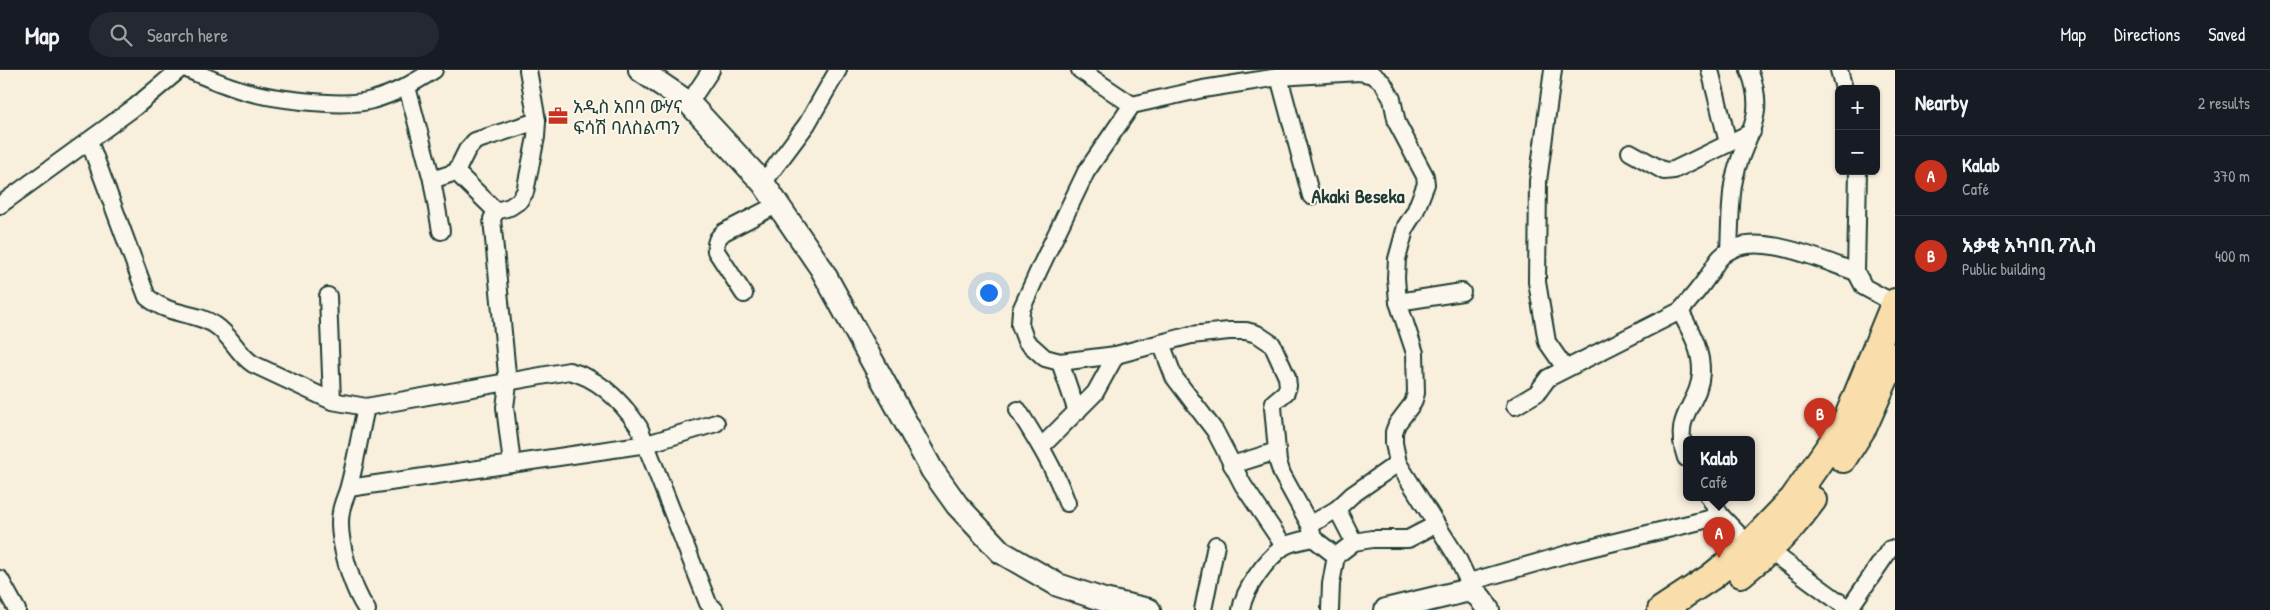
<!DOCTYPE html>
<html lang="en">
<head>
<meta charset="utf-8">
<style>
  :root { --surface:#171b24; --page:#242831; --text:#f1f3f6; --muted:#9ea1a6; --line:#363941; --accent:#c8321e }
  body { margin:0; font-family:"Patrick Hand","Noto Sans Ethiopic",sans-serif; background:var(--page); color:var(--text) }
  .controls { position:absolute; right:15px; top:15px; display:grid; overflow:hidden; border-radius:8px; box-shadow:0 1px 4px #0004 }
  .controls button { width:45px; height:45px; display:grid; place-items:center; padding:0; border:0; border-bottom:1px solid var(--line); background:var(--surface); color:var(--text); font:25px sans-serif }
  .you { position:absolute; left:988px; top:222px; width:18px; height:18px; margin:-12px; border:4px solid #fff; border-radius:50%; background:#1a73e8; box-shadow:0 0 0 8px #1a73e833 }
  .badge { display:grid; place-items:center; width:32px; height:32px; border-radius:50%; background:var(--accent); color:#fff; font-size:16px; font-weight:700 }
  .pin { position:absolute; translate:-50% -41px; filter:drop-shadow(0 1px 2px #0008) }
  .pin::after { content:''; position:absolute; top:26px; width:18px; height:15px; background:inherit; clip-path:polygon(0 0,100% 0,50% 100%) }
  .popup { position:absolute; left:1683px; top:366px; width:72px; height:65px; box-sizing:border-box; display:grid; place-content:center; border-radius:8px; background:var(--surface); filter:drop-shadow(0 1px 4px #0005); font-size:16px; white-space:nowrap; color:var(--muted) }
  .popup b { font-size:19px; color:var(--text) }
  .popup::after { content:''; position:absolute; left:50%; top:100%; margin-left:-10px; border:10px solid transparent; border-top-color:var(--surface) }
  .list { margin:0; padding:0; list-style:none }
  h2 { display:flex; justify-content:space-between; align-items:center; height:65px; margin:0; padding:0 20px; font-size:21px }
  h2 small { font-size:16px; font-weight:400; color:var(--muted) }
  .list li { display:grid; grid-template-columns:32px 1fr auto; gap:15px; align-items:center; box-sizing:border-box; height:80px; padding:0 20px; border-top:1px solid var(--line) }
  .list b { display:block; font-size:19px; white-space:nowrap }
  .list p { margin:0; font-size:16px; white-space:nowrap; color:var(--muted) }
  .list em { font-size:16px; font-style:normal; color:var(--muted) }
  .icon { flex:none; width:28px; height:28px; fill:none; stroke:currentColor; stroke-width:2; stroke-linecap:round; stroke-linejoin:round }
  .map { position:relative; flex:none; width:1895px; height:540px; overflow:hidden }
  header { display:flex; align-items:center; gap:30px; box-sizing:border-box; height:70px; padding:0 25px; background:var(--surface); border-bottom:1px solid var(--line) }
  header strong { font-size:24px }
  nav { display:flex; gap:28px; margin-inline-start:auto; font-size:18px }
  .search { width:350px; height:45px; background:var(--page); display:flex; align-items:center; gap:12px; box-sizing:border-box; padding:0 18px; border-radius:28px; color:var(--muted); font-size:19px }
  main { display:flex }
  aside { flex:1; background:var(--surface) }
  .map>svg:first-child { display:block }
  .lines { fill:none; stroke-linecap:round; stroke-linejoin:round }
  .street-casing { stroke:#1f3d34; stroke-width:20 }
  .secondary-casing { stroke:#1f3d34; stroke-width:26 }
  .primary-casing { stroke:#1f3d34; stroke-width:30 }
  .street { stroke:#fbf7ec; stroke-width:16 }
  .secondary { stroke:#fbf7ec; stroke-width:22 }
  .primary { stroke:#f9deab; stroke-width:26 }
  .labels { text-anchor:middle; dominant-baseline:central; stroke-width:4; stroke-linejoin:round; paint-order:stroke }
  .poi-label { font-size:18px; fill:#1f3d34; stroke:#fbf7ec; text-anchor:start }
  .quarter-label { font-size:20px; font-weight:bold; fill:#1f3d34; stroke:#fbf7ec }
</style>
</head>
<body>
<header>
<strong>Map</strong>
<div class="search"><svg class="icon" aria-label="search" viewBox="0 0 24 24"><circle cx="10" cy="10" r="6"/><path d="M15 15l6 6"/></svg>Search here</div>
<nav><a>Map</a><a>Directions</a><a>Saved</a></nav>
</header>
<main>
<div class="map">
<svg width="1895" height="540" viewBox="0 0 1895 540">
  <rect width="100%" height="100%" fill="#f9efdd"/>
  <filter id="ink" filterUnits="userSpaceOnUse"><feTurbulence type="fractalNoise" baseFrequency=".02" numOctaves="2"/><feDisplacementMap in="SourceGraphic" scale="10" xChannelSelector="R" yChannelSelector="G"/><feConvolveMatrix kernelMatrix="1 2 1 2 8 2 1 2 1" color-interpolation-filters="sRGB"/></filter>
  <g filter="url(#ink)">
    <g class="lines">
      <defs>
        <g id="street">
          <path d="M189,0c14,6 28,12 43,17 30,11 110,22 140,13 23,-6 43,-18 62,-30"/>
          <path d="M1080,0l52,35"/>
          <path d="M1553,0l-15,111 -1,101 10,60 18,26"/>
          <path d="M1710,0l18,73"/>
          <path d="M1839,0l5,19"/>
          <path d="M1279,7l32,119"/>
          <path d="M407,17l25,93 9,51"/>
          <path d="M689,33l22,-33"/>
          <path d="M89,71l58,156c24,20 47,14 68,28 16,10 22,29 38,39l79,37 34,6 203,-36c31,7 53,31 70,56l69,176 7,7"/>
          <path d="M1630,82l34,19 10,-1 78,-38"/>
          <path d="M1858,101l-2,101 8,15 30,16"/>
          <path d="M456,102l40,39"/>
          <path d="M432,110l24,-8 11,-22 8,-9 62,-20"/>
          <path d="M763,113l44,-59 31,-54"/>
          <path d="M0,135l135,-98 44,-37"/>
          <path d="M496,141l-4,8 1,10 15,155 -3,23 7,57"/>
          <path d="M496,141l14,-4 9,-6 6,-9 11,-55 1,-16 -9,-51"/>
          <path d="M1729,181c1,-22 1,-45 4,-66 7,-46 37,-63 16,-115"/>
          <path d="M744,224l-28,-43c-1,-9 1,-13 8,-19l54,-28"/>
          <path d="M328,226l4,105"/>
          <path d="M1398,232l64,-10"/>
          <path d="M1680,241c10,19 22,39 21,62 -2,34 -30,41 -15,85"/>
          <path d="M1161,273l13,34 41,54 28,54 41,61"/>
          <path d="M1060,292l17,50"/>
          <path d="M1515,336l22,-13 11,-15 132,-67c11,-12 20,-23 29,-36 4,-6 7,-14 13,-19 30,-29 101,5 134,16"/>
          <path d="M366,337c-6,27 -10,53 -17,79 -2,9 -7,17 -8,26 -5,25 11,77 26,98"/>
          <path d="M1018,340c19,30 37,59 49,93"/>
          <path d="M1041,377l54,-54 21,-38"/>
          <path d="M1232,395l45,-14"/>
          <path d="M349,418l298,-44 69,-21"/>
          <path d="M1709,427l12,19"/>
          <path d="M1337,439l17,33"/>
          <path d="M1310,455l27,-16 15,-14 46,-32"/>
          <path d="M1770,481l80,59"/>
          <path d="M1336,486l-23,-18 -3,-13 -28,-51 -4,-12 -5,-55 1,-5 12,-10 2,-6 -1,-9 -15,-33 -15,-10 -11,-3h-17l-38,4 -75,20 -56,7 -15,-4 -19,-17 -6,-16 1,-15 18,-40 47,-98 46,-67 71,-16 76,-12 80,-5 14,3 10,8 9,16 5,24 28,53 1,8 -11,28 -9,14 -9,33 -1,19 2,24 17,51 1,40 -3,10 -16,21 -3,8v11l4,20 59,94 16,34"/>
          <path d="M0,509l17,31"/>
          <path d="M1469,512l109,-31 143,-35 28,29"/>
          <path d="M1849,539l41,-60"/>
          <path d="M1203,540l13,-65"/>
          <path d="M1241,540c3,-21 25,-50 42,-63 7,-5 21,-7 30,-9"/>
          <path d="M1330,540l1,-26 5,-28 18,-14 18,-3h36l27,-14"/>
        </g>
        <g id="secondary">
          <path d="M640,0l49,33 74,80 58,85 111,202 25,35 44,47 57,33 46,15 45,10"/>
          <path d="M1386,540l79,-19c13,0 17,9 23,19"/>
        </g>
        <g id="primary">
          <path d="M1843,389l21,-33 31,-70"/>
          <path d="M1741,504c28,-22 51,-45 72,-74"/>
          <path d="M1661,540l50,-33 32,-26 50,-52 52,-75 50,-122"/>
        </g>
      </defs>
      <!-- street casing -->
      <use href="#street" class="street-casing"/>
      <!-- secondary casing -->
      <use href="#secondary" class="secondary-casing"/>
      <!-- primary casing -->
      <use href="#primary" class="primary-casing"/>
      <!-- street -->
      <use href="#street" class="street"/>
      <!-- secondary -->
      <use href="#secondary" class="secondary"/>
      <!-- primary -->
      <use href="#primary" class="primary"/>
    </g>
  </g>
  <!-- icons -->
  <defs>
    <symbol id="office-bare" viewBox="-9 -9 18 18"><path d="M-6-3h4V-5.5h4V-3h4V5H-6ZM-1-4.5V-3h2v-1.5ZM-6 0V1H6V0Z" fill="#c8321e" stroke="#fbf7ec" stroke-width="2.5" paint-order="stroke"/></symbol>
  </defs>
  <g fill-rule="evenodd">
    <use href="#office-bare" x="544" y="32" width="28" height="28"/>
  </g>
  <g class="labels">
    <!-- poi labels -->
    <g class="poi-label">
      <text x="573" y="36">አዲስ አበባ ውሃና<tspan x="573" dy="21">ፍሳሽ ባለስልጣን</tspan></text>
    </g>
    <!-- quarter labels -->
    <g class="quarter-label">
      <text x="1358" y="125">Akaki Beseka</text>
    </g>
  </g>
</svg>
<div class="controls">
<button>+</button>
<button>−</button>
</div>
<div class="you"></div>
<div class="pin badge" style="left:1719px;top:488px">A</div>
<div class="popup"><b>Kalab</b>Café</div>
<div class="pin badge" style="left:1820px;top:369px">B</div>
</div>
<aside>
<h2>Nearby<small>2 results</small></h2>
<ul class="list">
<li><span class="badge">A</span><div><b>Kalab</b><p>Café</p></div><em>370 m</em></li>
<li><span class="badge">B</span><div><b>አቃቂ አካባቢ ፖሊስ</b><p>Public building</p></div><em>400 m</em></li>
</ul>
</aside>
</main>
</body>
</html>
